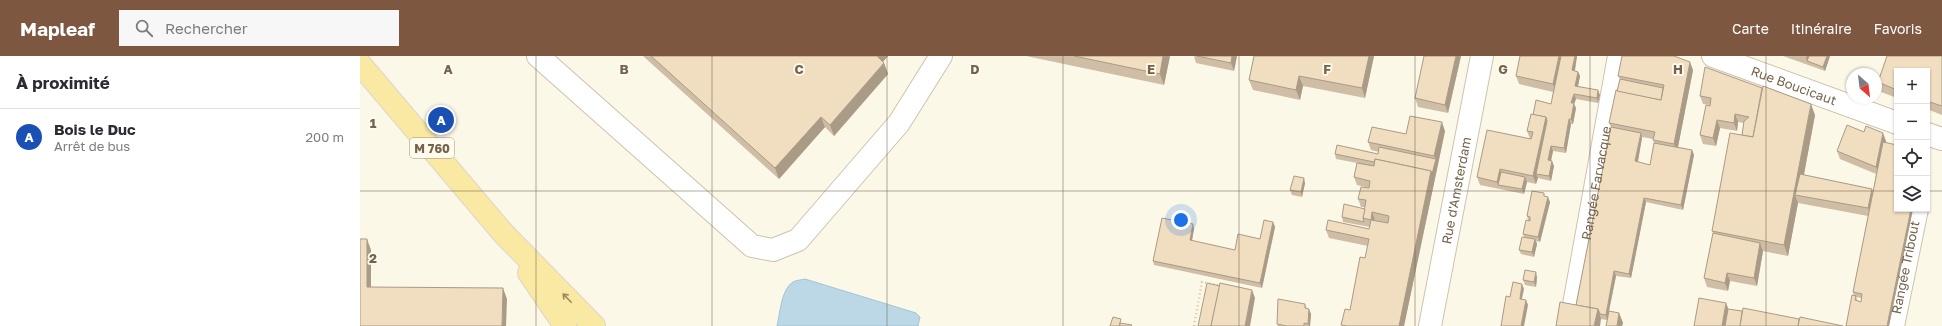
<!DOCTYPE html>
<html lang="fr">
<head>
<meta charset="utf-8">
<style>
  :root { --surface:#fff; --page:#f7f7f7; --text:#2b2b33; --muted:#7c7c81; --line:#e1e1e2; --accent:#7e5740 }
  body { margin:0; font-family:"Golos Text",sans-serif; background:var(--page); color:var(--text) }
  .controls { position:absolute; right:12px; top:12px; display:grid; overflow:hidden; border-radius:0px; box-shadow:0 1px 3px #0004 }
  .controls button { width:36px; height:36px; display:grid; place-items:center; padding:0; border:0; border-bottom:1px solid var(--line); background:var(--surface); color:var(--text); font:20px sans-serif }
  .compass { position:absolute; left:1486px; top:12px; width:36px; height:36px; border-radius:50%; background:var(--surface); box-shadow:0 1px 3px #0004; rotate:152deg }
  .you { position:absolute; left:821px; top:164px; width:14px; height:14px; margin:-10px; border:3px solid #fff; border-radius:50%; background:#1a73e8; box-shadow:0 0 0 6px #1a73e833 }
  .badge { display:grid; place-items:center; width:26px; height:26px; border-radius:50%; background:var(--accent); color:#fff; font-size:13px; font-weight:700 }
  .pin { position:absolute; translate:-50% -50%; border:2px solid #fff; box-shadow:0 1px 4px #0006 }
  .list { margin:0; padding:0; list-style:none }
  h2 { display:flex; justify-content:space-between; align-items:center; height:52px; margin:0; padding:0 16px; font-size:17px }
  h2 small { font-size:13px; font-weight:400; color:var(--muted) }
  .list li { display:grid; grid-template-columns:26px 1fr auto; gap:12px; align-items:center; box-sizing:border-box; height:56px; padding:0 16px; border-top:1px solid var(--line) }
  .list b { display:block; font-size:15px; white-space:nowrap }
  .list p { margin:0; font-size:13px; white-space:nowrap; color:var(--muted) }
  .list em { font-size:13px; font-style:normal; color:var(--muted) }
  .icon { flex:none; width:22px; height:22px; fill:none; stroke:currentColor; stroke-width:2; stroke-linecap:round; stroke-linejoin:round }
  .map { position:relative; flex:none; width:1582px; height:270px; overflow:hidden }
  header { display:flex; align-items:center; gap:24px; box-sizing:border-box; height:56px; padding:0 20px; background:var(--accent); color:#fff }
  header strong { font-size:19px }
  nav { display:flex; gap:22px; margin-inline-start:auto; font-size:14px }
  .search { width:280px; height:36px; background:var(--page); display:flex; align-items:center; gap:10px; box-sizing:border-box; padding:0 14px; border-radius:0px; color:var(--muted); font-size:15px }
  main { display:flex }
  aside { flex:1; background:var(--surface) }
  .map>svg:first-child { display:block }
  .water { fill:#bcd8e6; stroke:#a3c5d8 }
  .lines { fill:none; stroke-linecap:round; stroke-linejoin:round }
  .minor-casing { stroke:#cec2ae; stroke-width:24 }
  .major-casing { stroke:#dbd6d0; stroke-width:24 }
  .path { stroke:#d7c1a3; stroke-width:2.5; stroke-dasharray:1 3; stroke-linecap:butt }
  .minor { stroke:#fff; stroke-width:22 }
  .major { stroke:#f9e9a2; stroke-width:22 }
  .wall { fill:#cfbea5; fill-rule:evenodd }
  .shaded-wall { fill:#a99b86 }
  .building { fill:#f1ddc0; stroke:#a99b86; fill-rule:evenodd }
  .oneway { stroke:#9d8b66 }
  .grid { fill:none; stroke:#76634c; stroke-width:1; stroke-opacity:0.55 }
  .labels { text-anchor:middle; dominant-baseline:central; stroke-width:3.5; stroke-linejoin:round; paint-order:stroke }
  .shield { fill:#fffbef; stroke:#9f917d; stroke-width:1 }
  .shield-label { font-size:12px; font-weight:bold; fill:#76634c }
  .street-label { font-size:13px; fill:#76634c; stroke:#fffbef }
  .grid-label { font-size:13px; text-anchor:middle; font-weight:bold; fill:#76634c; stroke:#fffbef; stroke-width:3.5; stroke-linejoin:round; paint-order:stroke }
</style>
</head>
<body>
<header>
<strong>Mapleaf</strong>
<div class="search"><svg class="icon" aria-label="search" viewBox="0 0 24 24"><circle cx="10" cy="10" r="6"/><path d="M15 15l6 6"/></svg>Rechercher</div>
<nav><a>Carte</a><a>Itinéraire</a><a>Favoris</a></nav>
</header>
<main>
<aside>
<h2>À proximité<small></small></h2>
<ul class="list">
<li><span class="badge" style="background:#1a4fb4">A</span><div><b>Bois le Duc</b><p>Arrêt de bus</p></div><em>200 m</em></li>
</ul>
</aside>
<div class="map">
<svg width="1582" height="270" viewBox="0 0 1582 270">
  <rect width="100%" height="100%" fill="#fcf8e8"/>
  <!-- water -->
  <path class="water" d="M445,223l111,34 4,4 -2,9h-141c3,-12 4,-37 16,-44 3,-2 9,-2 12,-3z"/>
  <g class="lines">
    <defs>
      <g id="minor">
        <path d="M178,0l214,190 21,4 25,-10 101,-117 42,-67"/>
        <path id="s1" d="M1353,0l184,67"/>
        <path d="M1567,78l15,5"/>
        <path id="s2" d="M1213,254l46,-254"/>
        <path id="s3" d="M1070,270l52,-270"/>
        <path id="s4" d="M1533,270l24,-117"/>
      </g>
      <g id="major">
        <path d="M0,8l143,169 91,93"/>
        <path d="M169,217l36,53"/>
      </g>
    </defs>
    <!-- minor casing -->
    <use href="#minor" class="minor-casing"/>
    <!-- major casing -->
    <use href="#major" class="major-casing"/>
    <!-- path -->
    <path class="path" d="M834,270l8,-44 20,4"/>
    <!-- minor -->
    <use href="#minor" class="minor"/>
    <!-- major -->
    <use href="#major" class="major"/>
  </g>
  <!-- wall -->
  <g class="wall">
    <path d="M283,0h245l-5,6 1,1 4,11 -54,62 -9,-9 -46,52z"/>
    <path d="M666,0h144l-6,29z"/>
    <path d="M834,0h43l-3,15 -38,-8z"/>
    <path d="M894,0h120l-9,42 -62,-12 -3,14 -47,-10 -4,-10z"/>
    <path d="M1101,0l-13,57 -30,-6 -3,-9z"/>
    <path d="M1160,0h57l-2,15 3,1 2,4 -2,10 22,9 -2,8 -22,-4 -2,5 2,4 -3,16h-2l-5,29 -13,-2 -2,10 3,5 -3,15 -13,-3 -2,6 -9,-2 -3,12 -44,-9 -3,-8 53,-38 -3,-8 6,-16 18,-11 2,-12 -34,-8 -3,-8z"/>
    <path d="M1423,0h47l-5,15z"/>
    <path d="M1527,0h55v59l-15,-6v-38h-30v27l-16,-6 -3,-10z"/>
    <path d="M1333,14l-15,77 14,3 2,5 -11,55 -37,-8 -15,76 -15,-2 -7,35 10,2 4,10 -1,3h-16l1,-6 -6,-1 -25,-14 35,-178 -2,-4 11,-44 -2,-3zM1282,81l11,2 1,4 -4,22 -12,-3z"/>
    <path d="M1340,40l115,19 -11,60 68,14 1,4 3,-19 -36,-15 -3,-8 49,-10 11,68h16l-24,117h-43l8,-30 -1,-4 15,-76 -70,-13 -10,53 -25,-5 -6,35 -27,-5 -2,10 -21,-4 -3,-9 9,-45 -1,-2 30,-96 2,-12 -6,-1 -1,9 -17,-3 -4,18 -13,-2 -3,-9 10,-30 -7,-1zM1496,241l5,1v4l-3,-1z"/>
    <path d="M1085,75l-41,195h-62l-1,-1 9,-15 15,-52 3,-12 -39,-8 -3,-8 43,-1 1,-2 -27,-5 -1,-5 23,-8v-2h-4l-3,-8 11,-11 -12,-3 -3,-8 3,-14 -21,-4 -1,-5h43l1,-2 -8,-2 -3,-8 38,-8z"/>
    <path d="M945,127l-3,14 -10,-2 -2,-5z"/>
    <path d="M1186,141l4,5 -10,40 -4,-1 1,3 -3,13 -13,-3 -2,-4 5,-13 -1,-3 5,-14 -1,-4z"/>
    <path d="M913,166l2,5 -13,61 -108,-23 -1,-4 41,-32 -2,12 43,9 25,-11z"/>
    <path d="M1177,221l-1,10 -11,-2 -2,-5z"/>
    <path d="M945,248l2,5 4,5 -1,12h-32l-1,-2z"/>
  </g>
  <!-- shaded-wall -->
  <g class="shaded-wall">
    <path d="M516,0h12l-9,10z"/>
    <path d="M803,0h7l-6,29 -4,-11z"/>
    <path d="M872,0h5l-3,15 -3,-8z"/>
    <path d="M1009,0h5l-9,42 -3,-10z"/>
    <path d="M1096,0h5l-13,57 -3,-8z"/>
    <path d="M1199,0h5l-8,36 -3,-8z"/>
    <path d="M1215,0h2l-3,19 -2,-5z"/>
    <path d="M1447,0h5l-5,5 -1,-4z"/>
    <path d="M1467,0h3l-5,15 -2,-4z"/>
    <path d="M1330,6l3,8 -16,82 -3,-8z"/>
    <path d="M524,7l4,11 -54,62 -4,-11z"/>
    <path d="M1218,16l2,4 -3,15 -2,-5z"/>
    <path d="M939,20l4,10 -3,14 -4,-10z"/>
    <path d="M1238,34l2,5 -2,8 -1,-5z"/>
    <path d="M1214,38l2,5 -2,5 2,4 -3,16 -2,-5v-16z"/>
    <path d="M1451,48l4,11 -15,80h-5l3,8 -10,53 -4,-11z"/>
    <path d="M1375,58l3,8 -1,9 -3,-8z"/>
    <path d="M461,61l4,10 -46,52 -4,-11z"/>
    <path d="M1186,61l3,9 -13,48 2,4 -2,6 -3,-8z"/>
    <path d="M1209,63l2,5 -5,29 -2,-5z"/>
    <path d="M1357,64l3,8 -4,18 -3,-8z"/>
    <path d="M1082,66l3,9 -41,195h-5l32,-155 5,-12 -2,-3z"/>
    <path d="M1281,77l1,5 -5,28 -2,-5z"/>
    <path d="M1523,77l3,8 -7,35 -3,-9z"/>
    <path d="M1191,90l2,5 -3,14 -2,-5z"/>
    <path d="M1332,94l2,5 -11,55 -2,-5z"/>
    <path d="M1192,105l2,5 -3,15 -2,-5z"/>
    <path d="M1140,113l3,8 -5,8 -1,-3z"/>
    <path d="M1165,121l2,5 -3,12 -2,-5z"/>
    <path d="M944,122l1,5 -3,14 -1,-5z"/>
    <path d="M1512,133l2,9 -3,18 -3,-8z"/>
    <path d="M1188,141l2,5 -10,40 -2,-5z"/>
    <path d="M1284,142l2,4 -15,76 -2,-4z"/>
    <path d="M1551,153h2l-24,117h-2z"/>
    <path d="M1012,156l3,8h-4z"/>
    <path d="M913,166l2,5 -13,61 -2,-5z"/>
    <path d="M833,168l1,5 -3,16 -1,-5z"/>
    <path d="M7,183l4,11v48l-4,-11z"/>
    <path d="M1175,183l2,5 -3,13 -2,-5z"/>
    <path d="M1400,187l3,8 -6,35 -3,-8z"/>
    <path d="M1254,215l2,5 -9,44 -1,-5z"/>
    <path d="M1176,216l1,5 -1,10 -2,-5z"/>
    <path d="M1367,217l3,8 -2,10 -3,-8z"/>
    <path d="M1162,228l2,5 -3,14 -1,-4z"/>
    <path d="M143,232l4,11 -1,27h-4z"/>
    <path d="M892,234l3,8 -5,28h-5z"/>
    <path d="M1166,244l2,5 -4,21h-3z"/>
    <path d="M1366,247l4,10 -2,13h-6z"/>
    <path d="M949,253l2,5 -1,12h-1l-1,-2z"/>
    <path d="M1238,253l3,10 -1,7h-6z"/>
    <path d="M1259,257l4,10 -1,3h-5z"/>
  </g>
  <!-- building -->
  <g class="building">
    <path d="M291,0h226l7,7 -54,62 -9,-8 -46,51z"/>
    <path d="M714,0h89l-3,18z"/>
    <path d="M837,0h35l-1,7z"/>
    <path d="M894,0h115l-7,32 -63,-12 -3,14 -47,-10z"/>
    <path d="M1064,0h32l-11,49 -30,-7z"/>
    <path d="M1160,0h39l-6,28 -37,-8z"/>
    <path d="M1201,0h14l-3,14 6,2 -3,14 23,4 -1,8 -23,-4 -3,9h3l-3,16h-2l-5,29 -13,-2 -3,14 4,1 -3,15 -13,-2 11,-53 -1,-4 -13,-2 3,-15 15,4z"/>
    <path d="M1262,0h52l16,6 -16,82 -21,-4 2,-8 -46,-9 7,-33 45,10 3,-15 -46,-9z"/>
    <path d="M1449,0h18l-4,11 -16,-6z"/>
    <path d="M1527,0h55v50l-15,-5v-30h-30v19l-19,-8z"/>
    <path d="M1345,11l57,21 -9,49 -11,-2 2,-14 5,-4 -14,-3 -1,9 -17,-3 -4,18 -13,-3 6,-30 4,1 1,-8 -11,-2z"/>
    <path d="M1260,23l43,9 -2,12 -44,-9z"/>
    <path d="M1403,30l48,18 -27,141 -72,-14 18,-98 23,4z"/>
    <path d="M1171,58l15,3 -13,59 -33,-7 -3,13 -20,-5 10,-47 44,9 2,-7 -6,-1z"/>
    <path d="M1050,60l32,6 -8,34 -66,-14 4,-15 34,7z"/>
    <path d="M1487,69l17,7 2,-6 17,7 -7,34 -39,-16z"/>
    <path d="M1251,71l30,6 -6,28 15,4 4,-22 38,7 -11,55 -37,-7 -15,76 -15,-3 -8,44 -6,-1 -2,-5 -22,-4z"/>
    <path d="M1523,86l14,3v64h14l-24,117h-41l6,-31 4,1 -1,4 6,2 1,-8 -9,-2z"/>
    <path d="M977,89l41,9 1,-7 57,12 -4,15 -1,-3 -56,-12 -1,3 -39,-8z"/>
    <path d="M1015,103l56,12 -32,155h-52l-6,-1 4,-16 5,1 10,-53 5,1 4,-19 -43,-9 2,-10 41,9 2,-9 -8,-2 3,-18 -8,-1 3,-12 8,1 1,-7 -16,-4 3,-14 17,3zM1012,156l17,4 -1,7 -17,-3z"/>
    <path d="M1141,116l24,5 -3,12 -24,-4z"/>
    <path d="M1440,118l72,15 -4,19 -73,-13z"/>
    <path d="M934,120l10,2 -3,14 -11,-2z"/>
    <path d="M1172,135l12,2v3l4,1 -10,40 -15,-3 3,-14 4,1v-4l-3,-1z"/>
    <path d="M984,148l21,5 -2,9 1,4 -22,-5z"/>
    <path d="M802,162l31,6 -3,16 45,10 3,-16 22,5 4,-19 9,2 -13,61 -107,-22z"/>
    <path d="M1353,177l47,10 -6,35 -27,-5 -2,10 -21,-5z"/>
    <path d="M1162,181l13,2 -3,13 -13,-2z"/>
    <path d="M0,183h7v48l136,1 -1,38h-142z"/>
    <path d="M1165,214l11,2 -2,10 -11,-2z"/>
    <path d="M1153,226l9,2 -2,15 6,1 -5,26h-20l5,-30 4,1z"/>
    <path d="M847,227l13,3 -9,40h-13z"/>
    <path d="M860,227l32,7 -7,36h-34z"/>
    <path d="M1339,242l27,5 -4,23h-28z"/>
    <path d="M918,243l27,5v4l4,1 -1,15 -4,-1v3h-17l-10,-2z"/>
    <path d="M1200,246l38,7 -4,17h-38z"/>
    <path d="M1383,252l56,11 -1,7h-58z"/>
    <path d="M1368,253l14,2 -2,15h-15z"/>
    <path d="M1249,255l10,2 -2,13h-11z"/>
    <path d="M753,261l8,2 -2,7h-9z"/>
    <path d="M1440,261l43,9h-45z"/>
    <path d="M760,267l12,2 -1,1h-11z"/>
  </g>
  <!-- one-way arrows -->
  <defs><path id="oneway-shaft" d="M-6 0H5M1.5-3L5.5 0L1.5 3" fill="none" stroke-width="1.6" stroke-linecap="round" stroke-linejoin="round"/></defs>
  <use class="oneway" href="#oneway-shaft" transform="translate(207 242) rotate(-134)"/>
  <!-- grid -->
  <path class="grid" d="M176,0v270M352,0v270M527,0v270M703,0v270M879,0v270M1055,0v270M1230,0v270M1406,0v270M0,135h1537M1567,135h15"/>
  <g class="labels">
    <!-- shield labels -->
    <rect class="shield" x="50" y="82" width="44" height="20" rx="3"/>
    <g class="shield-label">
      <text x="72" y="92">M 760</text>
    </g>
    <!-- street labels -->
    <g class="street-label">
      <text stroke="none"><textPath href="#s1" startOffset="86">Rue Boucicaut</textPath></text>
      <text stroke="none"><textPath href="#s2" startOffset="129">Rangée Farvacque</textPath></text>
      <text stroke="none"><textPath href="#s3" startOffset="138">Rue d'Amsterdam</textPath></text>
      <text stroke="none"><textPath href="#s4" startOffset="60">Rangée Tribout</textPath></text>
    </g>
  </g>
  <g class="grid-label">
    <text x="88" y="18">A</text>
    <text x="264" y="18">B</text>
    <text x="439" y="18">C</text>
    <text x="615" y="18">D</text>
    <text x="791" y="18">E</text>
    <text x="967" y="18">F</text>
    <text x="1143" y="18">G</text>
    <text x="1318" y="18">H</text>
    <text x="13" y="72">1</text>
    <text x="13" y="207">2</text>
  </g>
</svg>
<div class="controls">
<button>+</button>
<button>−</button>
<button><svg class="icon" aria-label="locate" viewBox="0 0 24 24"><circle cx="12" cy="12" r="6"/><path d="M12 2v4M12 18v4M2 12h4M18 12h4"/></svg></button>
<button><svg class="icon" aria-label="layers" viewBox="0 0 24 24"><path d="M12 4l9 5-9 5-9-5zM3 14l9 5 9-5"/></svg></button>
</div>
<svg class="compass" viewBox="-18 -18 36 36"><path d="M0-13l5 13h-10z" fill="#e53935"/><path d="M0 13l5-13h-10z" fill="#7c7c81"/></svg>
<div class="you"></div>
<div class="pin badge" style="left:81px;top:64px;background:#1a4fb4">A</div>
</div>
</main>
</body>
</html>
